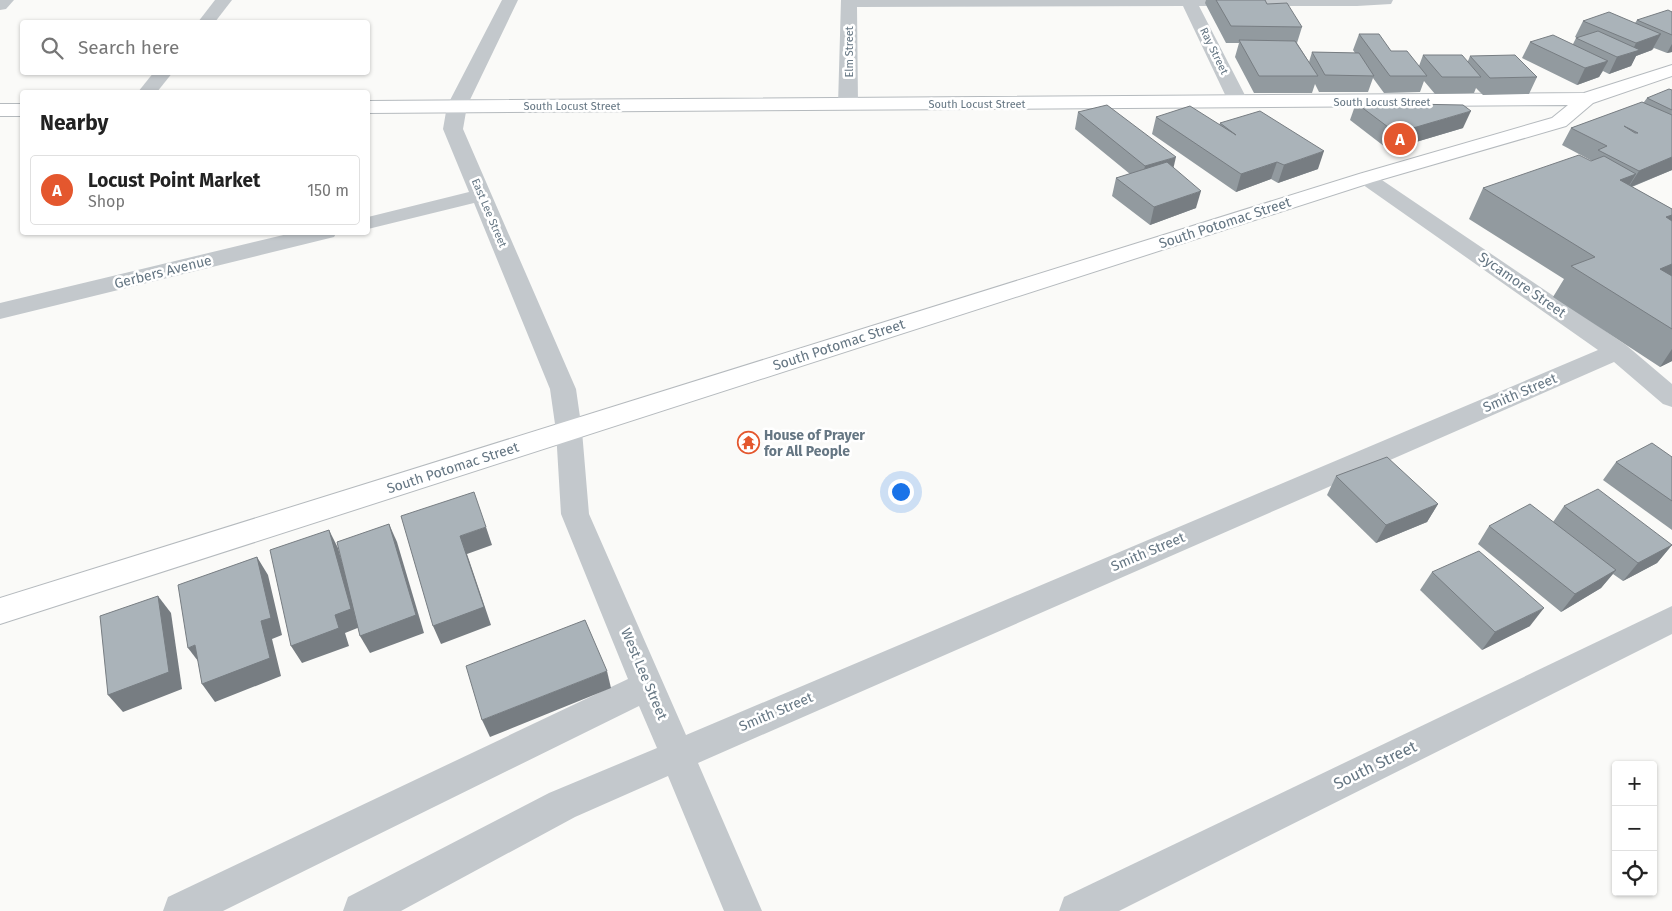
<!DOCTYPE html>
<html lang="en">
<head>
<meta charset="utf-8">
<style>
  :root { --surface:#fff; --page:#f6f6f6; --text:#222; --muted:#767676; --line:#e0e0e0; --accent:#e4572e }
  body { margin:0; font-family:"Fira Sans",sans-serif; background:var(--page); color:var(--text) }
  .controls { position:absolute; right:15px; bottom:15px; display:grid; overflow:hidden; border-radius:5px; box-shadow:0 1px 4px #0004 }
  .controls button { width:45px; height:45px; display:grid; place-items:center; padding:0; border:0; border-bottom:1px solid var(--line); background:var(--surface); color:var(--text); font:25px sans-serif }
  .you { position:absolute; left:900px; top:491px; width:18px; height:18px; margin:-12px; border:4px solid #fff; border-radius:50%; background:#1a73e8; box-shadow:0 0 0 8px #1a73e833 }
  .badge { display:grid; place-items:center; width:32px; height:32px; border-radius:50%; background:var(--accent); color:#fff; font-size:16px; font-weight:700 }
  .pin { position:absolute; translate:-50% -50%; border:2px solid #fff; box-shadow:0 1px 5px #0006 }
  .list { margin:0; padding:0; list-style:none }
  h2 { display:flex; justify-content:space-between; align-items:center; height:65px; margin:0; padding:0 20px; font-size:21px }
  h2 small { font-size:16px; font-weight:400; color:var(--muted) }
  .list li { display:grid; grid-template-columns:32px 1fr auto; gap:15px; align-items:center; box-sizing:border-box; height:70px; margin:0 10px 10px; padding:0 10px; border:1px solid var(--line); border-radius:5px }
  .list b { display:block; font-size:19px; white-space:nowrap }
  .list p { margin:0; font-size:16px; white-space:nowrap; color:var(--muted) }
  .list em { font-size:16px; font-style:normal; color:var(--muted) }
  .icon { flex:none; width:28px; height:28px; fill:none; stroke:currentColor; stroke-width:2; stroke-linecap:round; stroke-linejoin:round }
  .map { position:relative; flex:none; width:1672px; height:911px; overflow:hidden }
  .search { position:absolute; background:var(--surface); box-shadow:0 1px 4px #0004; left:20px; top:20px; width:350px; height:55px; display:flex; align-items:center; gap:12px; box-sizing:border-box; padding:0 18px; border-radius:5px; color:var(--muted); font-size:19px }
  .panel { position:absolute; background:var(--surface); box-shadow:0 1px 4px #0004; left:20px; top:90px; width:350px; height:145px; border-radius:5px }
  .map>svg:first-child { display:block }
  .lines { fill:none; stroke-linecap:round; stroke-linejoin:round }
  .major-casing { stroke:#b5babe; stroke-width:2 }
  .minor { fill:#c3c8cc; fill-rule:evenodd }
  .major { fill:#fff; fill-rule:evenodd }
  .wall { fill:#929a9f }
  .shaded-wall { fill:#777d82 }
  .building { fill:#aab3b9; stroke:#777d82; fill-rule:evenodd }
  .labels { text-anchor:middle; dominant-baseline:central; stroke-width:5; stroke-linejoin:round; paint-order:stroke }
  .far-street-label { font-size:11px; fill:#657683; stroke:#fff }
  .street-label { font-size:14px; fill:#657683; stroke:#fff }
  .poi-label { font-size:14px; font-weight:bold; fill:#657683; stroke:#fff; text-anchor:start }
  .near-street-label { font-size:16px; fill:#657683; stroke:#fff }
</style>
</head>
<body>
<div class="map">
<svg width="1672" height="911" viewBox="0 0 1672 911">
  <rect width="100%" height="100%" fill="#fafaf8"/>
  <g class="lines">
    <defs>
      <g id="major">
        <path d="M1672,65v11l-79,27 -27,23 -193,56 -1373,442v-26l1359,-424 193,-56 16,-13 -1200,8v-12l1216,-8z"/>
        <rect x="0" y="104" width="22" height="12"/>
      </g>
    </defs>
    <!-- major casing -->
    <use href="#major" class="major-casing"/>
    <!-- minor -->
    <g class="minor">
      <path d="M0,0h14l-8,9 -6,1z"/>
      <path d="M215,0h17l-17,22h-17z"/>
      <path d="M502,0h16l-51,106 -4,23 113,260 6,42 7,83 97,221 912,-385 -239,-168 -3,-4 3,-4 7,-2 7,2 253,171 46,39v23l-9,-3 -49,-42 -916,401 64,148h-38l-56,-135 -93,41 -174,94h-58l5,-14 201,-104 108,-45 -18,-42 -416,205h-60l5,-14 460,-218 -67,-165 -5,-83 -6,-42 -76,-186 -106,26v-12l101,-25 -26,-63 4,-23z"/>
      <path d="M841,0h552l-2,4 -34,2h-158l50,97 -3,4h-14l-3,-4 -46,-97 -326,1 1,98 -3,4h-14l-3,-4z"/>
      <path d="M154,72h19l-16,20h-19z"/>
      <path d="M296,232h41l-3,5 -334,82v-16z"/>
      <path d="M1672,606v28l-553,277h-60l5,-14z"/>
    </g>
    <!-- major -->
    <use href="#major" class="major"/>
  </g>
  <!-- wall -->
  <g class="wall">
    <path d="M1206,0h59l2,4 35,23 -5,16 12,19 3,-10 43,1 -2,-3 6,-16 60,32 4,-11 45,6 2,-5 67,21 -8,17 -46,1 -7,-7 -2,5 -39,1 -11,-13 -4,11 -36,1 -11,-15 -5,14h-49l-4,-8 -3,9h-58l-19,-36 4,-14h-13l-21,-40z"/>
    <path d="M1672,11v41l-5,1 -13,-5 -2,2 -16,6 -5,10 -22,8 -6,-3 -4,6 -22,8 -55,-27 8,-16 43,2 3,-6h1l-2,-1 8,-16 52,2 2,-3 34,-8z"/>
    <path d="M1672,90v80l-40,17 40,22v152l-12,6 -107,-70 11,-18 -95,-60 14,-31 109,-27 -30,-16 9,-17 73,-26 3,-4z"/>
    <path d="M1356,103l107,25 -74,22 -39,-30z"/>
    <path d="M1078,112l95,56 23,40 -46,17 -38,-29 4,-18 14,-4 -55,-45z"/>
    <path d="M1156,117l63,8 1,-2 98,46 -40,14 -7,-4 -35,13 -84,-58z"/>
    <path d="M1672,457v73l-69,-50 13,-18z"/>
    <path d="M1336,476l102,28 -11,18 -51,21 -49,-48z"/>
    <path d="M1564,506l108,39 -15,18 -34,18 -10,-7 -12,14 -40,24 -83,-68 11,-18 64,-4z"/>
    <path d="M1432,572l98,54 -48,24 -62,-60z"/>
  </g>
  <!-- shaded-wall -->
  <g class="shaded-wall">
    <path d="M1661,34l-9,16 -16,6 -5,10 -22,8 8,-17 14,-4 5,-10z"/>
    <path d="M1672,44v8l-5,1z"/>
    <path d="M1608,61l-9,16 -22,8 8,-17z"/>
    <path d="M1471,111l-8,17 -74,22 7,-17z"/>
    <path d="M1324,151l-6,18 -40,14 6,-18z"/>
    <path d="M1176,157l-4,17 -31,9 4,-17z"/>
    <path d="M1672,157v13l-44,18 11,-17z"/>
    <path d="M1277,162l-6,17 -35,13 5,-18z"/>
    <path d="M1636,174l-18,30 2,-24z"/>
    <path d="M1201,191l-5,17 -46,17 4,-18z"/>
    <path d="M1672,215v8l-6,-6z"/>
    <path d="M1672,264v23l-12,-18z"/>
    <path d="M1672,349v12l-12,6z"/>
    <path d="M1438,504l-11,18 -51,21 10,-18z"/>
    <path d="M389,524l8,18 27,91 -54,20 -10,-17z"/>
    <path d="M486,527l6,18 -25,9 24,71 -50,19 -8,-18 27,-90z"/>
    <path d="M329,530l9,18 22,79 -15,6 4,13 -47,17 -11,-17z"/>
    <path d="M1672,545l-15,18 -34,18 15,-18z"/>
    <path d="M257,557l11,18 14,60 -10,4 9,37 -66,26 -13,-18z"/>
    <path d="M1616,570l-15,18 -40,24 14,-18z"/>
    <path d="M158,596l13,17 11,76 -59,23 -15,-17z"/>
    <path d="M1544,608l-14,18 -48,24 13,-18z"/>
    <path d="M195,645l6,20 -13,-17z"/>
    <path d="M607,671l4,17 -121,49 -8,-17z"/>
  </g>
  <!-- building -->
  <g class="building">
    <path d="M1216,0h49l2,4 20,-1 15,24 -71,-1z"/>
    <path d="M1668,10l4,2v23l-35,-15z"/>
    <path d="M1609,12l52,22 -25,9 -53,-22z"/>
    <path d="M1598,31l42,19 -23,7 -41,-19z"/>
    <path d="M1359,34h20l12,17h16l20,25h-37z"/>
    <path d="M1553,35l55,26 -23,7 -55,-26z"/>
    <path d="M1239,40l56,1 23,35h-59z"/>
    <path d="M1312,52l47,1 15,23 -49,-1z"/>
    <path d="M1423,55h39l19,22h-39z"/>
    <path d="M1515,55l22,22 -47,1 -20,-22z"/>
    <path d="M1669,89l3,1v20l-25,-12z"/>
    <path d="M1642,102l30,13v42l-33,14 -41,-21 9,-4 -36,-18zM1624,126l14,7h-3z"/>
    <path d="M1356,103l107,2 8,6 -75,22z"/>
    <path d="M1107,105l69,52 -31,9 -67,-54z"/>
    <path d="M1190,106l46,29 -16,-12 40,-12 64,40 -40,14 -7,-3 -36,12 -85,-57z"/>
    <path d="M1579,155l12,6 13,-5 32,18 -16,6 52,29v6l-6,2 6,4v43l-12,5 12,7v53l-101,-63 24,-9 -112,-69z"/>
    <path d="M1167,162l34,29 -47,16 -38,-29z"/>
    <path d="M1652,443l20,14v44l-56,-39z"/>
    <path d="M1387,457l51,47 -52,21 -50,-49z"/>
    <path d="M1598,489l74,56 -34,18 -74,-57z"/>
    <path d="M474,492l12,35 -26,9 24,71 -51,19 -32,-110z"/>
    <path d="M1530,504l86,66 -41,24 -86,-68z"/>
    <path d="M389,524l27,91 -56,21 -23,-94z"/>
    <path d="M329,530l22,79 -16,6 4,13 -48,18 -21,-96z"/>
    <path d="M1479,551l65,57 -49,24 -63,-60z"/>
    <path d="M257,557l14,61 -10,3 9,37 -68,26 -7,-39 -7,3 -10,-63z"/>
    <path d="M158,596l11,76 -61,23 -8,-79z"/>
    <path d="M585,620l22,51 -125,49 -16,-54z"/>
  </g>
  <!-- icons -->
  <defs>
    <symbol id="temple-ring" viewBox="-11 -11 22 22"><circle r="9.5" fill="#fff" stroke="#e4572e" stroke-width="1.5"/><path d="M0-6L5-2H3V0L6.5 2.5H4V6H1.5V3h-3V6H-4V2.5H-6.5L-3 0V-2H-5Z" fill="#e4572e"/></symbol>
  </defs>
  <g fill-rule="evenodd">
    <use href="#temple-ring" x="736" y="430" width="25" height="25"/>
  </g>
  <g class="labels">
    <!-- far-street labels -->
    <g class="far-street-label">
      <text transform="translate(1214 51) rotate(64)">Ray Street</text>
      <text transform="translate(849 52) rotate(-90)">Elm Street</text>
      <text x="1382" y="102">South Locust Street</text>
      <text x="977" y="104">South Locust Street</text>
      <text x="572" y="106">South Locust Street</text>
      <text transform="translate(489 213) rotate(67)">East Lee Street</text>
    </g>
    <!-- street labels -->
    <g class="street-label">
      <text transform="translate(1225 223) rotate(-18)">South Potomac Street</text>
      <text transform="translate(163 272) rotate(-14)">Gerbers Avenue</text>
      <text transform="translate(1522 285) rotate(35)">Sycamore Street</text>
      <text transform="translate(839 345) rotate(-18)">South Potomac Street</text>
      <text transform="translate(1520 393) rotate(-23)">Smith Street</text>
      <text transform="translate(453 468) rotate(-18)">South Potomac Street</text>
      <text transform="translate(1148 552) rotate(-23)">Smith Street</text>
      <text transform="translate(644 674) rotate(67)">West Lee Street</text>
      <text transform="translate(776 712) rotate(-23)">Smith Street</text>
    </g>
    <!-- poi labels -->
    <g class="poi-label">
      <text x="764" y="435">House of Prayer<tspan x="764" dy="16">for All People</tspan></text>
    </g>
    <!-- near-street labels -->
    <g class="near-street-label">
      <text transform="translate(1375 765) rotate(-26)">South Street</text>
    </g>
  </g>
</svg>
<div class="controls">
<button>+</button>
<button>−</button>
<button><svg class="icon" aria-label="locate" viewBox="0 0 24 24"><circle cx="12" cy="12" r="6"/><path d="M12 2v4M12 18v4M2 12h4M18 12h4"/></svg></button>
</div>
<div class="you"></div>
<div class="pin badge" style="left:1400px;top:139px">A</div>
<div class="search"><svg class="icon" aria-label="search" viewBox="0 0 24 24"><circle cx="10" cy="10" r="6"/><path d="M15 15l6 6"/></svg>Search here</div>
<section class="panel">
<h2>Nearby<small></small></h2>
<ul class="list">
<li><span class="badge">A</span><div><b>Locust Point Market</b><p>Shop</p></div><em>150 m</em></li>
</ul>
</section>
</div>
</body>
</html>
